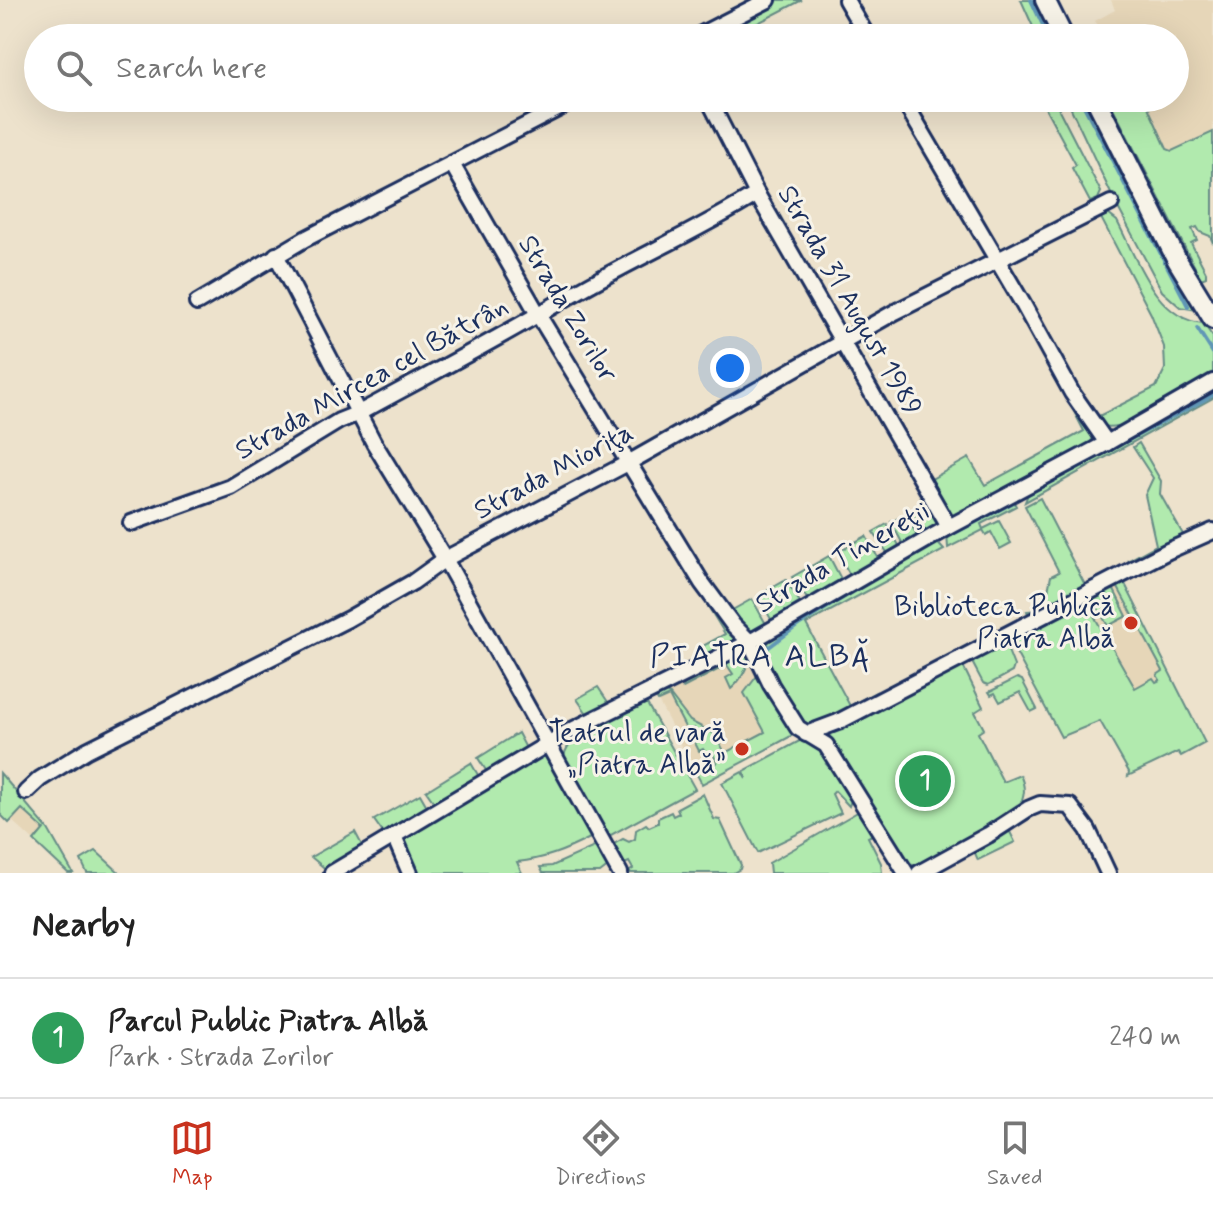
<!DOCTYPE html>
<html lang="en">
<head>
<meta charset="utf-8">
<style>
  :root { --surface:#fff; --page:#f6f6f6; --text:#222; --muted:#767676; --line:#e0e0e0; --accent:#c8321e }
  body { margin:0; font-family:Mynerve,sans-serif; background:var(--page); color:var(--text) }
  .you { position:absolute; left:730px; top:368px; width:28px; height:28px; margin:-20px; border:6px solid #fff; border-radius:50%; background:#1a73e8; box-shadow:0 0 0 12px #1a73e833 }
  .badge { display:grid; place-items:center; width:52px; height:52px; border-radius:50%; background:var(--accent); color:#fff; font-size:26px; font-weight:700 }
  .pin { position:absolute; translate:-50% -50%; border:4px solid #fff; box-shadow:0 2px 8px #0006 }
  .list { margin:0; padding:0; list-style:none }
  h2 { display:flex; justify-content:space-between; align-items:center; height:104px; margin:0; padding:0 32px; font-size:34px }
  h2 small { font-size:26px; font-weight:400; color:var(--muted) }
  .list li { display:grid; grid-template-columns:52px 1fr auto; gap:24px; align-items:center; box-sizing:border-box; height:120px; padding:0 32px; border-top:2px solid var(--line) }
  .list b { display:block; font-size:30px; white-space:nowrap }
  .list p { margin:0; font-size:26px; white-space:nowrap; color:var(--muted) }
  .list em { font-size:26px; font-style:normal; color:var(--muted) }
  .icon { flex:none; width:44px; height:44px; fill:none; stroke:currentColor; stroke-width:2; stroke-linecap:round; stroke-linejoin:round }
  .map { position:relative; flex:none; width:1213px; height:873px; overflow:hidden }
  .search { position:absolute; background:var(--surface); box-shadow:0 8px 32px #0002; left:24px; right:24px; top:24px; height:88px; display:flex; align-items:center; gap:20px; box-sizing:border-box; padding:0 28px; border-radius:44px; color:var(--muted); font-size:30px }
  .sheet { height:224px; background:var(--surface) }
  nav { display:flex; justify-content:space-around; align-items:center; box-sizing:border-box; height:112px; border-top:2px solid var(--line); background:var(--surface); font-size:22px; color:var(--muted) }
  nav a { display:grid; justify-items:center; gap:4px }
  nav .on { color:var(--accent) }
  .map>svg:first-child { display:block }
  .built { fill:#e6d6b8 }
  .green { fill:#b1eaae; stroke:#668c86; stroke-width:2 }
  .lines { fill:none; stroke-linecap:round; stroke-linejoin:round }
  .stream { stroke:#6197b6; stroke-width:4 }
  .minor-casing { stroke:#1b2f5e; stroke-width:20 }
  .major-casing { stroke:#1b2f5e; stroke-width:24 }
  .minor { stroke:#f7f3e8; stroke-width:14 }
  .major { stroke:#f7f3e8; stroke-width:18 }
  .poi-dot { fill:#c8321e; stroke:#f7f3e8; stroke-width:3 }
  .labels { text-anchor:middle; dominant-baseline:central; stroke-width:6; stroke-linejoin:round; paint-order:stroke }
  .street-label { font-size:28px; fill:#1b2f5e; stroke:#f7f3e8 }
  .poi-label { font-size:28px; fill:#1b2f5e; stroke:#f7f3e8; text-anchor:end }
  .quarter-label { font-size:32px; letter-spacing:2px; fill:#1b2f5e; stroke:#f7f3e8 }
</style>
</head>
<body>
<div class="map">
<svg width="1213" height="873" viewBox="0 0 1213 873">
  <rect width="100%" height="100%" fill="#ede2cc"/>
  <filter id="ink" filterUnits="userSpaceOnUse"><feTurbulence type="fractalNoise" baseFrequency=".0125" numOctaves="2"/><feDisplacementMap in="SourceGraphic" scale="16" xChannelSelector="R" yChannelSelector="G"/><feConvolveMatrix kernelMatrix="1 2 1 2 8 2 1 2 1" color-interpolation-filters="sRGB"/></filter>
  <g filter="url(#ink)">
    <!-- built -->
    <g class="built">
      <path d="M1111,0h102v132l-40,19 -6,-2 -23,-51h31v-60h-71l-9,-17 20,-11z"/>
      <path d="M1123,580l82,163 -24,13 -3,-4 -50,24 1,-4 -81,-153z"/>
      <path d="M747,648l46,87 -91,49 -46,-87z"/>
      <path d="M22,808l23,21 -11,12 -23,-21z"/>
    </g>
    <!-- green -->
    <g class="green">
      <path d="M776,0h26l-73,38h-27z"/>
      <path d="M1021,0h15l19,38h-17z"/>
      <path d="M1053,98l48,94 -3,7 -8,3 -18,-34 4,-3 -35,-65z"/>
      <path d="M1066,98h19l41,83 70,129 -16,-3 -18,-16 -48,-91z"/>
      <path d="M1128,98h16l23,51 5,2 41,-19v111l-3,-7 -10,-4 -3,-5 -5,2 5,11 -6,3 15,29v5l-5,2 -89,-173z"/>
      <path d="M1108,214l9,7c19,36 39,99 86,102l10,14v35c-23,17 -83,61 -110,54l-6,-9 59,-30 9,-18 -1,-22 -13,-33 -51,-98z"/>
      <path d="M1213,388v10l-188,104 5,-13z"/>
      <path d="M1072,401l22,35 -6,11 -134,71 -7,-4 -19,-33 41,-23 16,27 99,-54 -15,-29z"/>
      <path d="M1139,443l22,38 -1,13 25,44 -53,26 -3,-4 27,-15 -11,-50 8,-17 -20,-31z"/>
      <path d="M628,475h3l110,166 -34,19 -8,-12 26,-14z"/>
      <path d="M1040,498l44,85v5l-55,28 -2,-5 10,-1 13,-8 -3,-6 4,-20 8,-4 -34,-66z"/>
      <path d="M1012,499l4,7 -35,18 2,5 16,-8 12,22 -11,6 -9,-17 -5,3 -3,-5 -35,18 -1,-14z"/>
      <path d="M929,502l12,21 -2,5 -14,8 -14,-24z"/>
      <path d="M906,514l13,26 -14,8 -14,-26z"/>
      <path d="M887,524l14,25 -12,6 -16,-23z"/>
      <path d="M866,536l12,22 -1,4 -23,13h-4l-13,-23z"/>
      <path d="M934,539l10,11 -138,74 44,82 26,-14 2,5 -58,30h-18l-38,-68 5,-19 7,-7z"/>
      <path d="M829,556l12,23v4l-30,18 -3,-1 -16,-23z"/>
      <path d="M786,580l15,24 -1,3 -28,14 -14,-25z"/>
      <path d="M1123,580l82,163 -24,13 -3,-4 -50,24 1,-4 -29,-51 -39,16 -48,-90 -1,-7 5,-5 68,-35 50,88 18,-10 3,4 4,-2 -3,-5 6,-4 -47,-87z"/>
      <path d="M1112,586l15,30 -19,10 -17,-29z"/>
      <path d="M752,599l14,25 -2,4c-19,9 -22,-2 -35,-16z"/>
      <path d="M1005,643l9,23 -2,6 -24,13 -5,-2 -10,-19 2,-8z"/>
      <path d="M747,648l4,7c-4,13 -9,25 -20,34l-5,-11 7,-4 -6,-9 -44,23 2,-7z"/>
      <path d="M959,663l4,3 20,41 -8,5 9,17 -6,4 25,49 17,-7c6,12 5,22 -2,34l-94,57 -22,-4 -74,-128z"/>
      <path d="M760,672l33,63 -91,49 -6,-11 21,-11 -5,-9 -5,2 -4,-6 -4,2 -5,-10 5,-3 -5,-10 -7,3 -18,-35 -11,5 -2,-4 8,-5 6,3 20,26 25,13 10,19 40,-21 -21,-39z"/>
      <path d="M1017,678l5,2 15,29 -6,3 -11,-20 -20,10 -5,-9 -4,2 -2,-3z"/>
      <path d="M598,687l10,15 -2,4 -18,9 -11,-16z"/>
      <path d="M646,702l49,87 -84,46 -5,-1 -42,-75c0,-28 59,-46 82,-57z"/>
      <path d="M518,733l10,19 -39,23 -11,-17z"/>
      <path d="M805,738l27,22 -6,4 3,3 6,-2 18,30 -4,11 -14,-15 -3,3 9,19 -83,40 -36,-70 20,-11 4,7 -2,-8z"/>
      <path d="M545,754l5,2 43,78 -3,4c-25,13 -46,21 -73,24l5,11h-107l-11,-28 4,-10 98,-61 10,-1z"/>
      <path d="M471,763l10,17 -42,23 -6,-2 -7,-10z"/>
      <path d="M0,773l48,56 25,44h-5l-34,-32 10,-12 -22,-20 -13,14 -9,-9z"/>
      <path d="M420,794l8,14 -42,29 -12,-17z"/>
      <path d="M703,794l11,25 6,1 21,45 -1,4 -7,4h-106l6,-4 -4,-7 -7,3 -8,-21 9,-5 6,3 6,-3 1,-9 10,-6 3,3 9,-4v-5l13,-6 2,4 6,-3 -2,-5z"/>
      <path d="M861,810l15,23 -8,4 13,26 1,10h-112l-1,-10z"/>
      <path d="M1009,830l6,12 -37,18 -4,-9z"/>
      <path d="M355,832l9,17 -36,22 -17,-14z"/>
      <path d="M594,847l7,3 8,16 -9,7h-57l-3,-6 12,-1z"/>
      <path d="M96,851l24,22h-33l-6,-13z"/>
    </g>
    <g class="lines">
      <!-- stream -->
      <g class="stream">
        <path d="M1031,0l18,38"/>
        <path d="M1080,98l108,208"/>
        <path d="M1197,328l16,25"/>
        <path d="M1028,494l185,-99"/>
        <path d="M951,535l61,-32"/>
        <path d="M916,554l16,-9"/>
        <path d="M769,647l31,-23 95,-58"/>
      </g>
      <defs>
        <g id="minor">
          <path d="M846,0l22,38"/>
          <path d="M694,38l74,-38"/>
          <path d="M708,98l49,96 192,333"/>
          <path d="M902,98l121,206 49,89 35,50"/>
          <path d="M452,164l87,152 163,267 31,42 17,17 21,43 27,43 28,17 80,128"/>
          <path d="M276,255l98,188 71,116 175,314"/>
          <path d="M197,303l108,-64 274,-141"/>
          <path d="M131,523l100,-36 108,-66 20,-8c68,-37 137,-73 204,-113 63,-38 132,-67 194,-106"/>
          <path d="M806,734l32,-12 330,-171 45,-20"/>
          <path d="M26,792l14,-13 47,-29 261,-131 65,-37 32,-23 183,-96 267,-151 216,-109"/>
          <path d="M394,836l16,37"/>
          <path d="M332,873l234,-140 184,-91 199,-115 158,-84 106,-61"/>
          <path d="M919,873l69,-38 40,-26 12,-5 30,2 18,24 20,43"/>
        </g>
        <g id="major">
          <path d="M1045,0l19,38"/>
          <path d="M1095,98l82,162 36,59"/>
        </g>
      </defs>
      <!-- minor casing -->
      <use href="#minor" class="minor-casing"/>
      <!-- major casing -->
      <use href="#major" class="major-casing"/>
      <!-- minor -->
      <use href="#minor" class="minor"/>
      <!-- major -->
      <use href="#major" class="major"/>
    </g>
  </g>
  <!-- markers -->
  <g class="poi-dot">
    <circle cx="1131" cy="623" r="8"/>
    <circle cx="742" cy="749" r="8"/>
  </g>
  <g class="labels">
    <!-- street labels -->
    <g class="street-label">
      <text transform="translate(849 301) rotate(60)">Strada 31 August 1989</text>
      <text transform="translate(567 309) rotate(59)">Strada Zorilor</text>
      <text transform="translate(372 379) rotate(-29)">Strada Mircea cel Bătrân</text>
      <text transform="translate(554 472) rotate(-28)">Strada Mioriţa</text>
      <text transform="translate(843 558) rotate(-30)">Strada Tinereţii</text>
    </g>
    <!-- poi labels -->
    <g class="poi-label">
      <text x="1115" y="607">Biblioteca Publică<tspan x="1115" dy="32">Piatra Albă</tspan></text>
      <text x="726" y="733">Teatrul de vară<tspan x="726" dy="32">„Piatra Albă”</tspan></text>
    </g>
    <!-- quarter labels -->
    <g class="quarter-label">
      <text x="761" y="657">PIATRA ALBĂ</text>
    </g>
  </g>
</svg>
<div class="you"></div>
<div class="pin badge" style="left:925px;top:781px;background:#2e9e5b">1</div>
<div class="search"><svg class="icon" aria-label="search" viewBox="0 0 24 24"><circle cx="10" cy="10" r="6"/><path d="M15 15l6 6"/></svg>Search here</div>
</div>
<section class="sheet">
<h2>Nearby<small></small></h2>
<ul class="list">
<li><span class="badge" style="background:#2e9e5b">1</span><div><b>Parcul Public Piatra Albă</b><p>Park · Strada Zorilor</p></div><em>240 m</em></li>
</ul>
</section>
<nav>
<a class="on"><svg class="icon" aria-label="map" viewBox="0 0 24 24"><path d="M3 6l6-2 6 2 6-2v14l-6 2-6-2-6 2zM9 4v14M15 6v14"/></svg>Map</a>
<a><svg class="icon" aria-label="directions" viewBox="0 0 24 24"><path d="M12 3l9 9-9 9-9-9zM9 14v-3h6M13 9l2 2-2 2"/></svg>Directions</a>
<a><svg class="icon" aria-label="saved" viewBox="0 0 24 24"><path d="M7 4h10v16l-5-4-5 4z"/></svg>Saved</a>
</nav>
</body>
</html>
